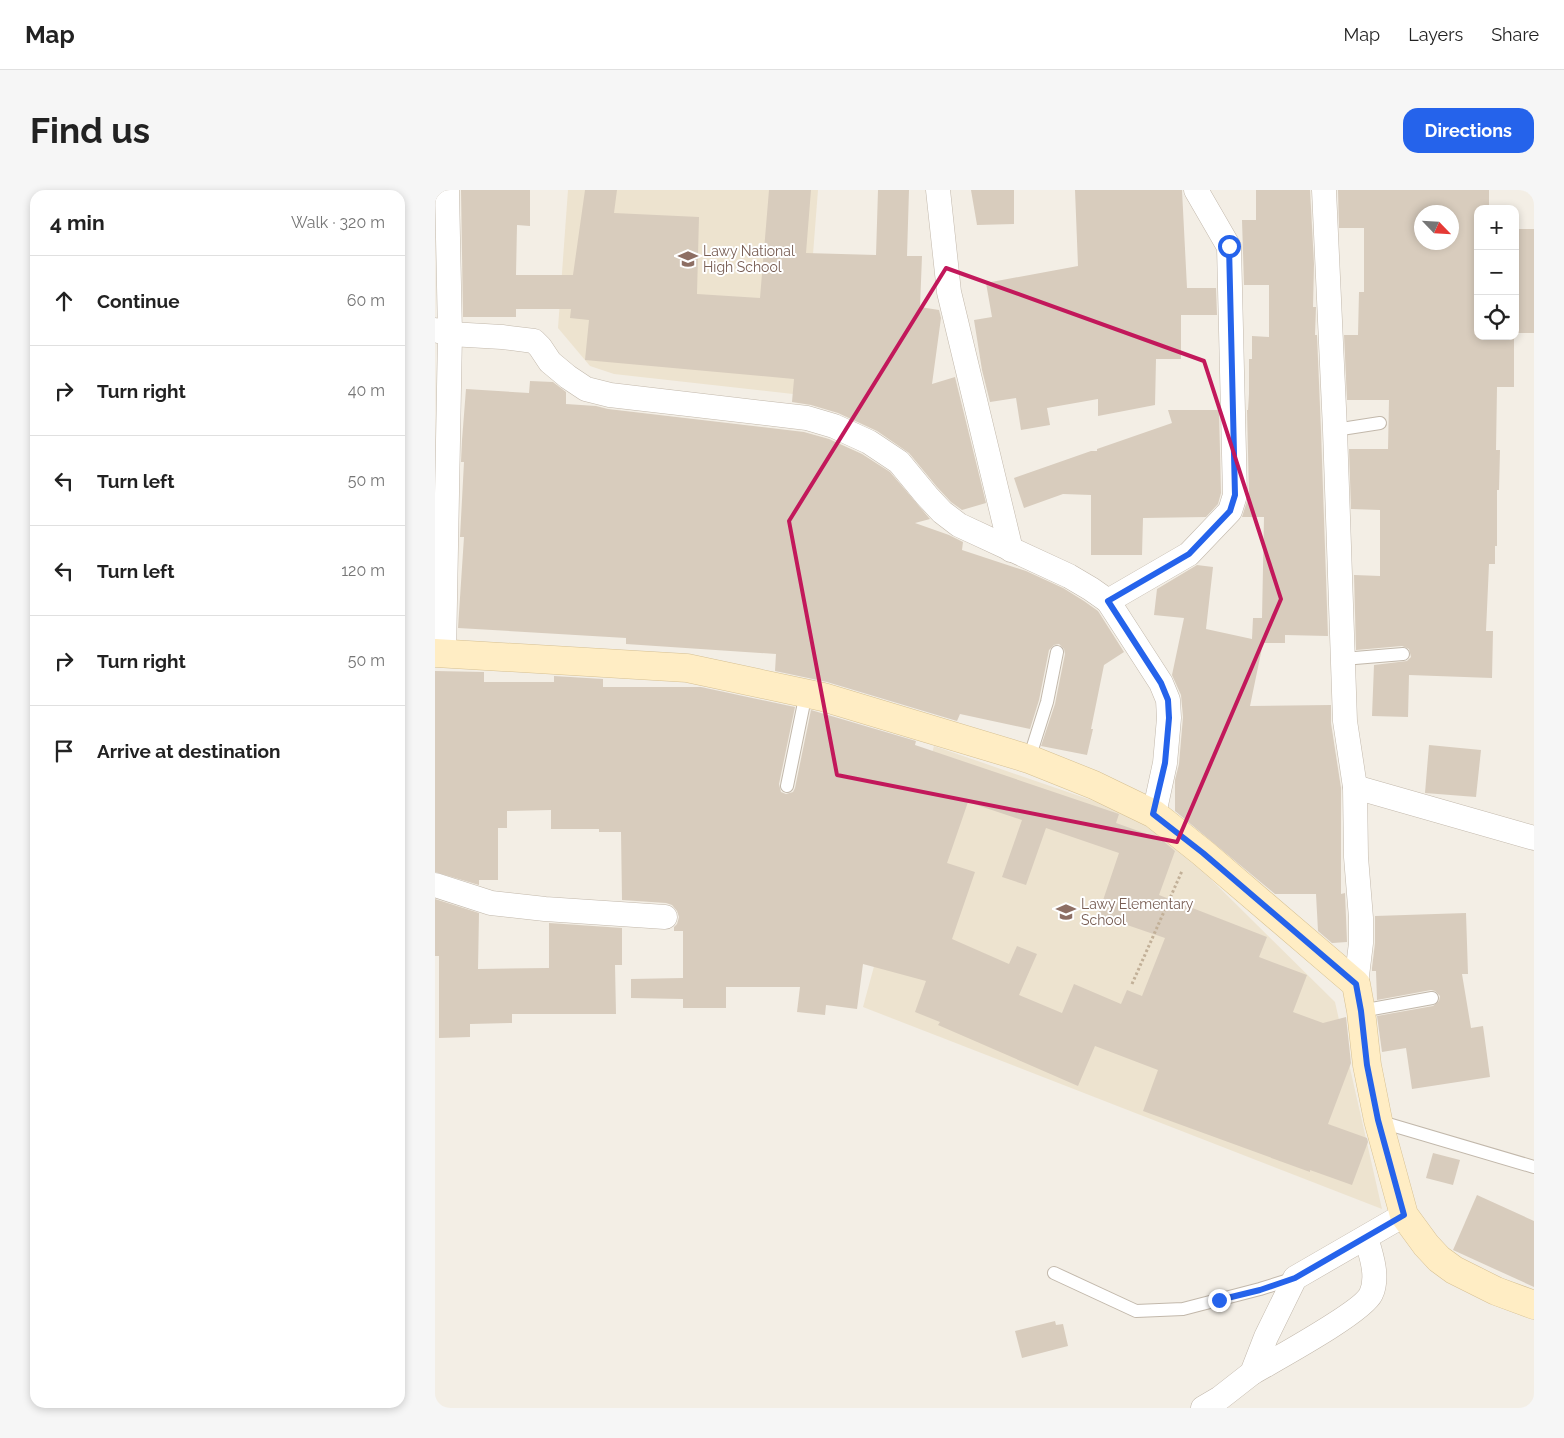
<!DOCTYPE html>
<html lang="en">
<head>
<meta charset="utf-8">
<style>
  :root { --surface:#fff; --page:#f6f6f6; --text:#222; --muted:#767676; --line:#e0e0e0; --accent:#2563eb }
  body { margin:0; font-family:Raleway,sans-serif; background:var(--page); color:var(--text) }
  .controls { position:absolute; right:15px; top:15px; display:grid; overflow:hidden; border-radius:10px; box-shadow:0 2px 8px #0003 }
  .controls button { width:45px; height:45px; display:grid; place-items:center; padding:0; border:0; border-bottom:1px solid var(--line); background:var(--surface); color:var(--text); font:25px sans-serif }
  .compass { position:absolute; left:979px; top:15px; width:45px; height:45px; border-radius:50%; background:var(--surface); box-shadow:0 2px 8px #0003; rotate:115deg }
  .stop { position:absolute; width:15px; height:15px; margin:-11px; border:4px solid #2563eb; border-radius:50%; background:#fff }
  .stop.end { background:#2563eb; border-color:#fff; box-shadow:0 1px 5px #0008 }
  .list { margin:0; padding:0; list-style:none }
  h2 { display:flex; justify-content:space-between; align-items:center; height:65px; margin:0; padding:0 20px; font-size:21px }
  h2 small { font-size:16px; font-weight:400; color:var(--muted) }
  .list li { display:grid; grid-template-columns:32px 1fr auto; gap:15px; align-items:center; box-sizing:border-box; height:90px; padding:0 20px; border-top:1px solid var(--line) }
  .list b { display:block; font-size:19px; white-space:nowrap }
  .list em { font-size:16px; font-style:normal; color:var(--muted) }
  .icon { flex:none; width:28px; height:28px; fill:none; stroke:currentColor; stroke-width:2; stroke-linecap:round; stroke-linejoin:round }
  .map { position:relative; flex:none; width:1099px; height:1218px; overflow:hidden; border-radius:15px }
  header { display:flex; align-items:center; gap:30px; box-sizing:border-box; height:70px; padding:0 25px; background:var(--surface); border-bottom:1px solid var(--line) }
  header strong { font-size:24px }
  nav { display:flex; gap:28px; margin-inline-start:auto; font-size:18px }
  .intro { display:flex; align-items:center; justify-content:space-between; box-sizing:border-box; height:120px; padding:0 30px }
  h1 { margin:0; font-size:35px }
  .button { padding:12px 22px; border-radius:15px; background:var(--accent); color:#fff; font-size:18px; font-weight:700 }
  main { display:flex; gap:30px; padding:0 30px }
  aside { flex:1; background:var(--surface); border-radius:15px; box-shadow:0 2px 8px #0003 }
  .map>svg:first-child { display:block }
  .education { fill:#ede3cf }
  .building { fill:#d8ccbd; fill-rule:evenodd }
  .lines { fill:none; stroke-linecap:round; stroke-linejoin:round }
  .lane-casing { stroke:#c2b8ab; stroke-width:14 }
  .street-casing { stroke:#c2b8ab; stroke-width:25 }
  .secondary-casing { stroke:#d6c093; stroke-width:29 }
  .path { stroke:#c2b098; stroke-width:3; stroke-dasharray:2.5 2.5; stroke-linecap:butt }
  .lane { stroke:#fff; stroke-width:12 }
  .street { stroke:#fff; stroke-width:24 }
  .secondary { stroke:#ffedc4; stroke-width:28 }
  .route { stroke:#2563eb; stroke-width:6 }
  .marked { fill:none; stroke:#c2185b; stroke-width:4; stroke-linejoin:round }
  .labels { text-anchor:middle; dominant-baseline:central; stroke-width:4; stroke-linejoin:round; paint-order:stroke }
  .education-label { font-size:14px; fill:#785e54; stroke:#fff; text-anchor:start }
</style>
</head>
<body>
<header>
<strong>Map</strong>
<nav><a>Map</a><a>Layers</a><a>Share</a></nav>
</header>
<div class="intro"><h1>Find us</h1><a class="button">Directions</a></div>
<main>
<aside>
<h2>4 min<small>Walk · 320 m</small></h2>
<ul class="list">
<li><svg class="icon" aria-label="ahead" viewBox="0 0 24 24"><path d="M12 20V5M6 11l6-6 6 6"/></svg><div><b>Continue</b></div><em>60 m</em></li>
<li><svg class="icon" aria-label="right" viewBox="0 0 24 24"><path d="M7 20v-9h11M14 6l5 5-5 5"/></svg><div><b>Turn right</b></div><em>40 m</em></li>
<li><svg class="icon" aria-label="left" viewBox="0 0 24 24"><path d="M17 20v-9H6M10 6l-5 5 5 5"/></svg><div><b>Turn left</b></div><em>50 m</em></li>
<li><svg class="icon" aria-label="left" viewBox="0 0 24 24"><path d="M17 20v-9H6M10 6l-5 5 5 5"/></svg><div><b>Turn left</b></div><em>120 m</em></li>
<li><svg class="icon" aria-label="right" viewBox="0 0 24 24"><path d="M7 20v-9h11M14 6l5 5-5 5"/></svg><div><b>Turn right</b></div><em>50 m</em></li>
<li><svg class="icon" aria-label="arrive" viewBox="0 0 24 24"><path d="M6 21V4h12l-3 4 3 4H6"/></svg><div><b>Arrive at destination</b></div></li>
</ul>
</aside>
<div class="map">
<svg width="1099" height="1218" viewBox="0 0 1099 1218">
  <rect width="100%" height="100%" fill="#f3eee5"/>
  <!-- education -->
  <g class="education">
    <path d="M133,0h250l-16,205 -188,-21 -24,-8 -32,-38z"/>
    <path d="M499,556l218,75 183,181 47,207 -519,-202z"/>
  </g>
  <!-- building -->
  <g class="building">
    <path d="M26,0h69v36l-13,-1 -1,50h57l12,-85h32l-3,23 85,4 -2,77 63,4 9,-108h42l-5,63 70,2 2,-65h31l-2,66h15l-2,51 19,3 2,8 -9,66 23,-7 31,126 -24,7 -11,-8 -14,-15 -28,-34 -32,-22 -39,-18 -27,-8 -19,-3 2,-23 -209,-19 4,-40 -19,-2 1,-9h-55v8h-53z"/>
    <path d="M536,0h43v34l-37,1z"/>
    <path d="M640,0h107l5,98h29l1,27h-36v44h-25l-1,46 -57,11v-17l-51,9 3,17 -29,5 -5,-32 -26,4 -8,-32 -8,-50 18,-3 -6,-34 92,-17z"/>
    <path d="M821,0h54l4,74 -1,43h3l-1,28h2l4,96 7,205 -43,-1v8h-22l-13,63 81,-1v18l10,65v106l4,-1 2,49 -15,1 -14,-12 -2,-37h-41l-100,-83v-31l4,-16 4,-47 -2,-22 -9,-20 12,-57 -30,-3 3,-26 40,-24 16,2 -7,62 46,10 1,-21h9l2,-101h-22l7,-22 -2,-85h1l1,-16v-35h3v-23l17,1v-52h-25l-2,-65h14z"/>
    <path d="M903,0h151v19h-11v127h36v51h-17l-1,63h4l-1,40h-2v56h-2v18h-6l-3,67h7l-1,47 -83,-3 -1,42 -36,-1 2,-51 33,-4 4,-4 -2,-8 -7,-3 -46,4 -2,-75 26,1v-66l-29,-1 -2,-60h39l1,-49h-42l-3,-65h14l1,-43h5v-64h-25zM986,22h30v30h-30z"/>
    <rect x="1080" y="39" width="19" height="104"/>
    <path d="M95,191l23,1 13,10v12l30,2 12,3 196,23 25,7 33,15 28,18 40,47 -15,4 34,12 14,7 -1,8 64,21 37,17 21,13 14,10 26,41 -20,13 -13,64h2l-6,26 -46,-9 14,-42 10,-50 -1,-5 -5,-5 -5,1 -5,5 -10,50 -9,29 -70,-15 -3,7 -130,-39 -52,-11 1,-17 -150,-10v-6l-168,-10 6,-91h-4l4,-75h-3l1,-22 4,-51 63,4z"/>
    <path d="M733,220h51l2,83 -3,11 -12,13 -63,1 -1,37h-51v-60l-28,-1 -39,14 -10,-30 77,-27h6v-2l75,-26z"/>
    <path d="M0,481l49,1v10h70v-6l49,3v8h98l94,20 -16,77 2,8 5,2 7,-2 2,-4 16,-78 105,31 -1,4 204,69 -3,9 45,16 14,12 -16,44 108,42 -8,20 48,18 -14,37 30,11 23,-6 5,46 -23,61 39,14 1,4 -16,43 -42,-15v2l-167,-61 15,-41 -63,-24 -17,40 -140,-61 2,-3 -25,-10 11,-31 -63,-17 -6,45 -31,-4 -1,10 -28,-3 3,-25h-74v21h-43v-9l-52,-1v-19l52,-1v-47h-9v-4l3,-3 2,-7 -2,-6 -5,-6 -6,-2 -44,-3 -1,-68h-22v-3h-48v-19l-44,1v17h-9v52h-19v5l-44,-13zM533,612l54,18 -20,57 24,8 20,-57 73,25 -21,62 67,23 -23,58 -15,-6 -6,14 -47,-20 -12,29 -43,-18 18,-41 -20,-8 -8,18 -57,-25 23,-67 -28,-9z"/>
    <path d="M994,555l52,5 -5,47 -51,-4z"/>
    <path d="M0,709l44,14 -1,56 71,-1v-45l73,5v37h-7l1,49h-104v9l-42,1v13l-31,1v-82h-4z"/>
    <path d="M1031,723l2,61h-6l9,54 12,-2 7,51 -78,12 -6,-41 -24,4 -5,-36 56,-10 6,-5 1,-5 -5,-5 -4,-1 -54,10 -1,-29h-4v-3l3,-25v-27z"/>
    <path d="M998,963l27,7 -7,25 -27,-7z"/>
    <path d="M1042,1005l57,26v66l-81,-37z"/>
    <path d="M620,1131l1,4 7,-1 5,22 -46,12 -7,-27z"/>
  </g>
  <g class="lines">
    <defs>
      <g id="lane">
        <path d="M900,240l45,-7"/>
        <path d="M908,469l60,-5"/>
        <path d="M594,569l18,-57 10,-50"/>
        <path d="M352,596l19,-93"/>
        <path d="M926,821l71,-13"/>
        <path d="M943,931l156,46"/>
        <path d="M619,1083l82,38 47,-2 77,-20 35,-11"/>
      </g>
      <g id="street">
        <path d="M503,0l11,102 62,258"/>
        <path d="M889,0l11,240 10,291 10,66 1,70 5,61v25l-5,41"/>
        <path d="M0,140l15,4 52,3 32,4 6,6 10,15 18,15 18,12 24,6 197,23 27,8 35,16 30,20 28,34 15,16 17,13 110,51 22,13 17,12 53,82 7,17 1,18 -4,45 -11,51"/>
        <path d="M673,411l81,-47 41,-43 5,-16 -6,-248 -33,-57"/>
        <path d="M9,463l6,-319 -3,-144"/>
        <path d="M920,597l179,51"/>
        <path d="M0,695l56,18 54,6 120,8"/>
        <path d="M817,1183c22,-13 111,-61 119,-79 8,-17 0,-40 -5,-56"/>
        <path d="M768,1218l17,-10 32,-25 14,-36 29,-59 109,-63"/>
      </g>
      <path id="secondary" d="M0,463l252,15 136,29 206,62 65,26 60,29 49,39 153,131 5,27 6,54 11,55 26,95 22,30 13,14 15,11 42,21 38,14"/>
    </defs>
    <!-- lane casing -->
    <use href="#lane" class="lane-casing"/>
    <!-- street casing -->
    <use href="#street" class="street-casing"/>
    <!-- secondary casing -->
    <use href="#secondary" class="secondary-casing"/>
    <!-- path -->
    <path class="path" d="M697,794l50,-113"/>
    <!-- lane -->
    <use href="#lane" class="lane"/>
    <!-- street -->
    <use href="#street" class="street"/>
    <!-- secondary -->
    <use href="#secondary" class="secondary"/>
  </g>
  <g class="lines">
    <!-- route -->
    <path class="route" d="M784,1110l41,-10 35,-12 109,-63 -26,-95 -11,-55 -6,-54 -5,-27 -153,-131 -50,-39 12,-51 4,-45 -1,-18 -7,-17 -53,-82 81,-47 41,-43 5,-16 -6,-249"/>
  </g>
  <!-- marked area -->
  <path class="marked" d="M511,78l258,93 77,238 -104,243 -340,-67 -48,-254z"/>
  <!-- icons -->
  <defs>
    <symbol id="school-bare" viewBox="-9 -9 18 18"><path d="M0-5L7-2L0 1L-7-2ZM-4 1L0 2.5L4 1V4Q0 6-4 4Z" fill="#8d6e63" stroke="#fff" stroke-width="2.5" paint-order="stroke"/></symbol>
  </defs>
  <g fill-rule="evenodd">
    <use href="#school-bare" x="239" y="55" width="28" height="28"/>
    <use href="#school-bare" x="617" y="708" width="28" height="28"/>
  </g>
  <g class="labels">
    <!-- education labels -->
    <g class="education-label">
      <text x="268" y="61">Lawy National<tspan x="268" dy="16">High School</tspan></text>
      <text x="646" y="714">Lawy Elementary<tspan x="646" dy="16">School</tspan></text>
    </g>
  </g>
</svg>
<div class="controls">
<button>+</button>
<button>−</button>
<button><svg class="icon" aria-label="locate" viewBox="0 0 24 24"><circle cx="12" cy="12" r="6"/><path d="M12 2v4M12 18v4M2 12h4M18 12h4"/></svg></button>
</div>
<svg class="compass" viewBox="-18 -18 36 36"><path d="M0-13l5 13h-10z" fill="#e53935"/><path d="M0 13l5-13h-10z" fill="#767676"/></svg>
<div class="stop" style="left:794px;top:56px"></div>
<div class="stop end" style="left:784px;top:1110px"></div>
</div>
</main>
</body>
</html>
